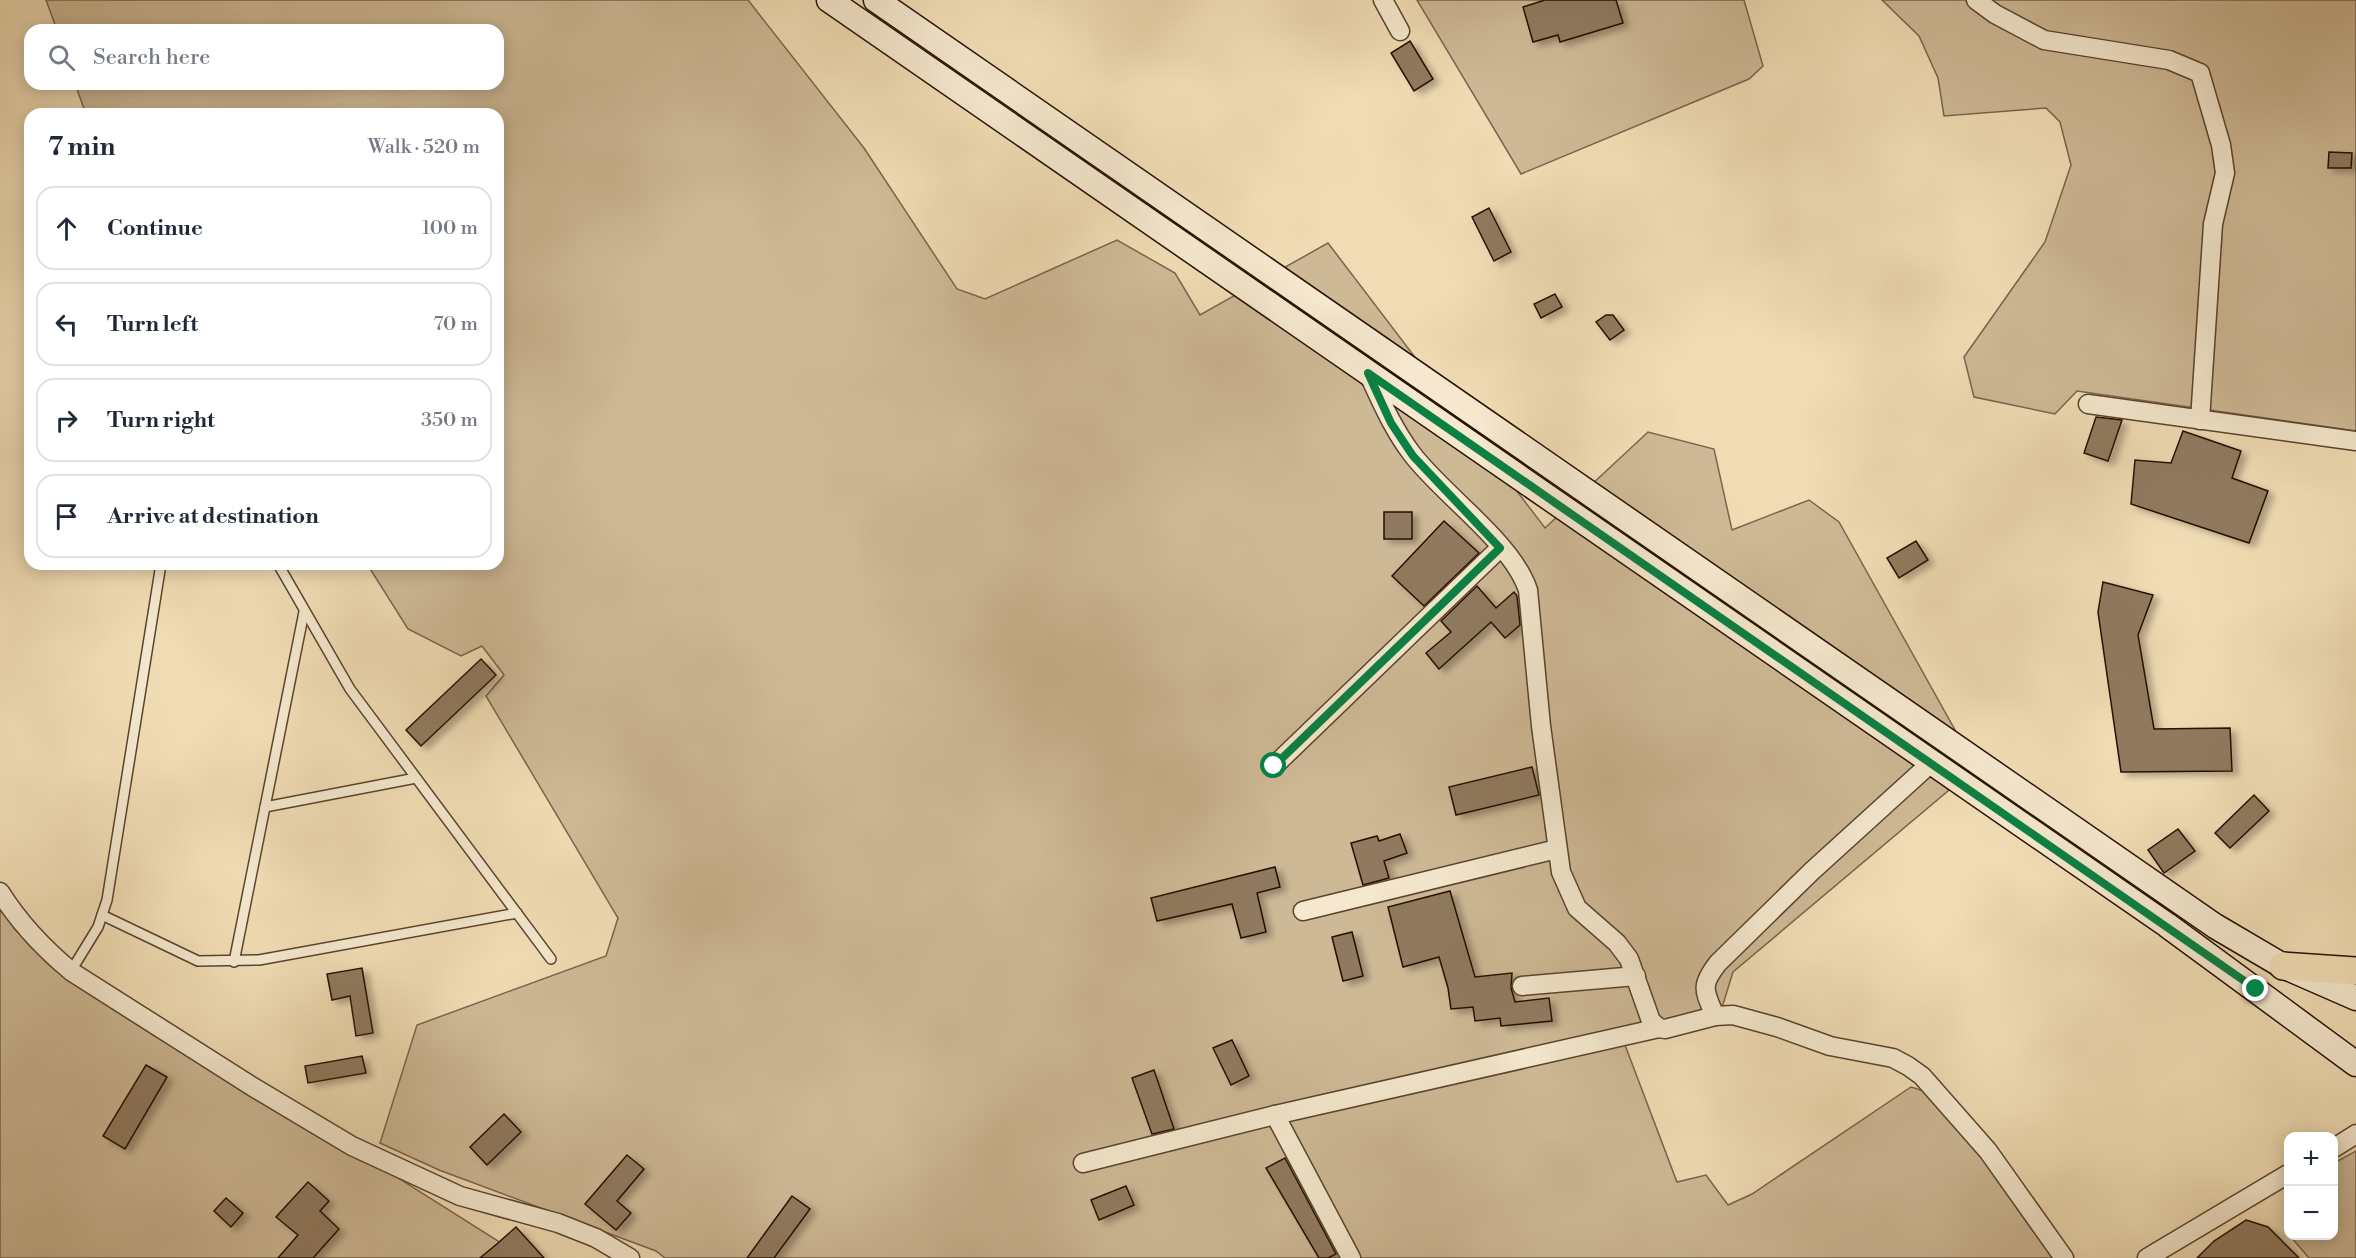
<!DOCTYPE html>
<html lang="en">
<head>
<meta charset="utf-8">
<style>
  :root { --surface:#fff; --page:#f2f2f3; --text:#1f2937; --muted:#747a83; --line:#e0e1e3 }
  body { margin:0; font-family:"Libre Bodoni",serif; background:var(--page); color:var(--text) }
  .controls { position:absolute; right:18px; bottom:18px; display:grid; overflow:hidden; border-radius:12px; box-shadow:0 3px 15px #0003 }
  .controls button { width:54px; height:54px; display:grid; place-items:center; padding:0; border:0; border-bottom:2px solid var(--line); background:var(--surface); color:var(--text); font:30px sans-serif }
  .stop { position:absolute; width:18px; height:18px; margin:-14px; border:4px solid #0b8043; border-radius:50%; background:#fff }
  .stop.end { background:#0b8043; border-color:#fff; box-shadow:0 2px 6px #0008 }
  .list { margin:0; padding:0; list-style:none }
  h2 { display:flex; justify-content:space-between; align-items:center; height:78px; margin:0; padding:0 24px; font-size:26px }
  h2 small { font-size:20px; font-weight:400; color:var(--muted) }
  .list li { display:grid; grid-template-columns:39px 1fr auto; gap:18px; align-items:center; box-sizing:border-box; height:84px; margin:0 12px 12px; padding:0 12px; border:2px solid var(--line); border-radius:18px }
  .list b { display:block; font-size:22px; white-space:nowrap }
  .list em { font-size:20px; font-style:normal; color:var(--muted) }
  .icon { flex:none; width:33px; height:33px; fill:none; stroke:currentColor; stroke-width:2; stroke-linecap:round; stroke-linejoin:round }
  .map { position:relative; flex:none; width:2356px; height:1258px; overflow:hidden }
  .search { position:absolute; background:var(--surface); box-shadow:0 3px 15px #0003; left:24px; top:24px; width:480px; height:66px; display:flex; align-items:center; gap:15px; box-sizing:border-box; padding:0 21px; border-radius:18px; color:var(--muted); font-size:22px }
  .panel { position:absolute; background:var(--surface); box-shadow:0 3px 15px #0003; left:24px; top:108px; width:480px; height:462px; border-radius:18px }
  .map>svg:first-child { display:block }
  .green { fill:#ceb996; stroke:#7a644c; stroke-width:1.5 }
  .building { fill:#907a5f; stroke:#271003; stroke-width:1.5; filter:url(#shadow) }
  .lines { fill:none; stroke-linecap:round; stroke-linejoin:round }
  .service-casing { stroke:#59432f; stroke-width:12 }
  .minor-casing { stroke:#59432f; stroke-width:21 }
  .secondary-casing { stroke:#271003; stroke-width:27 }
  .primary-casing { stroke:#271003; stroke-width:30 }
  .service { stroke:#f5e8ce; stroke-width:9 }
  .minor { stroke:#f5e8ce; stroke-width:18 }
  .secondary { stroke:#f5e8ce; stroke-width:24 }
  .primary { stroke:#f0dcb4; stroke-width:27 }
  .route { stroke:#0b8043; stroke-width:8 }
</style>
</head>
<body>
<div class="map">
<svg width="2356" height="1258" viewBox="0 0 2356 1258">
  <defs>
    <filter id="shadow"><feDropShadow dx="6" dy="4" stdDeviation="3" flood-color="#0004"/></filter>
  </defs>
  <rect width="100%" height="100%" fill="#f0dcb4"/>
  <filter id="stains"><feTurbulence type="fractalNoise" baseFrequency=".00333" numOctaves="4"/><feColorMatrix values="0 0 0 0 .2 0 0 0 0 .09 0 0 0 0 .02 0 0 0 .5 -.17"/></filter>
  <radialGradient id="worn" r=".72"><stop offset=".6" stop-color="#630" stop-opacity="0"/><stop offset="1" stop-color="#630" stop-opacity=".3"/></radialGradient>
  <!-- green -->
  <g class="green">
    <path d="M46,0h702l116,148 93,141 28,10 132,-59 58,33 25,42 128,-72 217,285 103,-96 66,17 18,81 77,-30 30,22 116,208 -6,60 -216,182 -16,52 -92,21 52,137 29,-7 22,30 24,-11 159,-107 16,5 83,98 47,68h-1392l-9,-7 -217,-81 -59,-27 37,-118 189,-69 12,-38 -132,-222 18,-21 -22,-29 -21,10 -53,-27 -41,-65h131v-450h-412l-11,-30h423v-54h-441z"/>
    <path d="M1417,0h327l19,66 -14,13 -228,95z"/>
    <path d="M1882,0h474v431l-279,-40 -22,23 -81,-17 -10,-40 81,-115 26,-77 -11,-43 -14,-14 -102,8 -6,-38 -19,-42z"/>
    <path d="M0,888l72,84 453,286h-525z"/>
    <path d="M2356,1151v107h-47l-19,-22h44v-73z"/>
  </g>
  <!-- building -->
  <g class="building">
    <path d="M1545,0h71l7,23 -63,19 -2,-7 -25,7 -10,-35z"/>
    <path d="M1410,41l23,38 -19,12 -23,-38z"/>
    <path d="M2329,152l23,1 -1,15h-23z"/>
    <path d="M1489,208l22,44 -17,9 -22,-44z"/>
    <path d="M1555,294l7,13 -21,11 -7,-14z"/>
    <path d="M1606,315h7l11,15 -14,10 -14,-18z"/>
    <path d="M2096,417l26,3 -14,41 -24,-8z"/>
    <path d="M2183,431l58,20 -9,27 36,13 -19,52 -118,-39 4,-44 36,3z"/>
    <rect x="1384" y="512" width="28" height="27"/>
    <path d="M1444,521l35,32 -55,53 -32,-30z"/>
    <path d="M1916,541l12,19 -29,18 -12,-20z"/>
    <path d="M2103,582l50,13 -15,40 16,94 76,-1 2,43 -111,1 -23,-160z"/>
    <path d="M1477,586l19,22 18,-16 3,4 3,29 -15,13 -14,-16 -52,47 -13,-16 25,-21 -10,-11z"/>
    <path d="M481,659l15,16 -75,71 -15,-16z"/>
    <path d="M1532,767l7,28 -83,20 -7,-28z"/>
    <path d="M2254,795l15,16 -39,37 -15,-15z"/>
    <path d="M2178,829l17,22 -31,22 -16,-23z"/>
    <path d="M1400,834l7,19 -23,8 5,17 -26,7 -12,-42 26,-7 2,5z"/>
    <path d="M1275,867l5,20 -23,6 9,39 -25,6 -9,-34 -75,17 -6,-23z"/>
    <path d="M1450,891l25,86 37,-4 -1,15 4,14 34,-4 3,23 -51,5 -1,-8 -25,3 -2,-14 -22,2 -3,-21 -9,-31 -36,10 -15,-60z"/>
    <path d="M1352,932l11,44 -20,5 -11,-44z"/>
    <path d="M362,968l11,65 -17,3 -6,-40 -18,4 -5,-26z"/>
    <path d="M1232,1040l17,36 -18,9 -18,-37z"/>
    <path d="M362,1056l4,17 -58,10 -3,-17z"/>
    <path d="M146,1065l21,12 -42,72 -22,-13z"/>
    <path d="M1154,1070l20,59 -22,5 -20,-56z"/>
    <path d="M504,1114l17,18 -34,33 -17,-18z"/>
    <path d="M627,1155l17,14 -27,32 14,12 -15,17 -31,-26z"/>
    <path d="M1285,1158l51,96 -8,4h-9l-53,-90z"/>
    <path d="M308,1182l21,19 -9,10 19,18 -26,29h-35l20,-23 -22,-18z"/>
    <path d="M1126,1186l8,19 -35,15 -8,-20z"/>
    <path d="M792,1196l18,13 -36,49h-27z"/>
    <path d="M226,1198l17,15 -12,14 -17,-16z"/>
    <path d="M2246,1220l22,7 31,31h-102l17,-17z"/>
    <path d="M516,1227l28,31h-64l18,-15z"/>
  </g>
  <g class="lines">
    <defs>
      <g id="service">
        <path d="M278,564l72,125 201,270"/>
        <path d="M265,807l151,-29"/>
        <path d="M102,915l96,46 61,-1 258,-47"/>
        <path d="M234,962l70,-350"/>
        <path d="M71,971l27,-44 9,-27 54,-336"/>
      </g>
      <g id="minor">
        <path d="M1383,0l17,31"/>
        <path d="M1976,0l19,14 49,26 125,20 31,13 21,72 4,28 -12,51 -13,196"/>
        <path d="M1368,373c13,28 25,56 44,81 31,41 100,88 116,136l13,136 20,146 16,36 40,35 12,16 22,62 8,7 6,1 50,-13 18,-1 44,12 53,19 63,12 15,8 14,10 66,75 76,107"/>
        <path d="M2088,404l268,37"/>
        <path d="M1274,766l226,-218"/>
        <path d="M0,892c20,32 43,56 72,80l181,115 99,59 108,50 98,27 38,15 34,20"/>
        <path d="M1303,911l254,-62"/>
        <path d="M1522,986l114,-10"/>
        <path d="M1715,1016c-11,-26 -15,-30 3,-53l94,-92 120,-109"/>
        <path d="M1275,1115l76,143"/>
        <path d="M2334,1148l22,-14"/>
        <path d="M1083,1163l192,-48 384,-87"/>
        <path d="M2147,1258l141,-84"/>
      </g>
      <g id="secondary">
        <path d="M829,0l1338,925 189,139"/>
        <path d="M876,0l1339,926 68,40 73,32"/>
      </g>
      <path id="primary" d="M2283,966l73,5"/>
    </defs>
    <!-- service casing -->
    <use href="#service" class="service-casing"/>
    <!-- minor casing -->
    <use href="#minor" class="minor-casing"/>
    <!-- secondary casing -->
    <use href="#secondary" class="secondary-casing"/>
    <!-- primary casing -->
    <use href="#primary" class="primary-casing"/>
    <!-- service -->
    <use href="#service" class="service"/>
    <!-- minor -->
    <use href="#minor" class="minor"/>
    <!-- secondary -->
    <use href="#secondary" class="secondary"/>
    <!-- primary -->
    <use href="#primary" class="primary"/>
  </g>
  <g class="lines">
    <!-- route -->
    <path class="route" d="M1274,766l226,-218 -87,-92 -22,-33 -23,-50 888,616"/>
  </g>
  <rect width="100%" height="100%" filter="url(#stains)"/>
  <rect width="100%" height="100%" fill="url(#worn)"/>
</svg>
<div class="controls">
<button>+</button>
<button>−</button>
</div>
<div class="stop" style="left:1274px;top:766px"></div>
<div class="stop end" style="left:2256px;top:989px"></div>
<div class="search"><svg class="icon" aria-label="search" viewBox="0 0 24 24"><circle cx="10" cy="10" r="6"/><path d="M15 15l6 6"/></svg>Search here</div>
<section class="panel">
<h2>7 min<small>Walk · 520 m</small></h2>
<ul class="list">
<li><svg class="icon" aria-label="ahead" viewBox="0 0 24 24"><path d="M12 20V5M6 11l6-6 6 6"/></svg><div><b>Continue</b></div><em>100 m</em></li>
<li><svg class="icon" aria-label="left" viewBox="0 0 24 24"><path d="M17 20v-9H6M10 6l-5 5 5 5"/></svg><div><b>Turn left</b></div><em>70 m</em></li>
<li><svg class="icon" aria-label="right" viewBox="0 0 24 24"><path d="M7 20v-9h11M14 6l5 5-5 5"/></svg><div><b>Turn right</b></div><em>350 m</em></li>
<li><svg class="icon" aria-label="arrive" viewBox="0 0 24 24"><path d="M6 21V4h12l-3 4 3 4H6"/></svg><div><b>Arrive at destination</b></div></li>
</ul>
</section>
</div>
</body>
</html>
